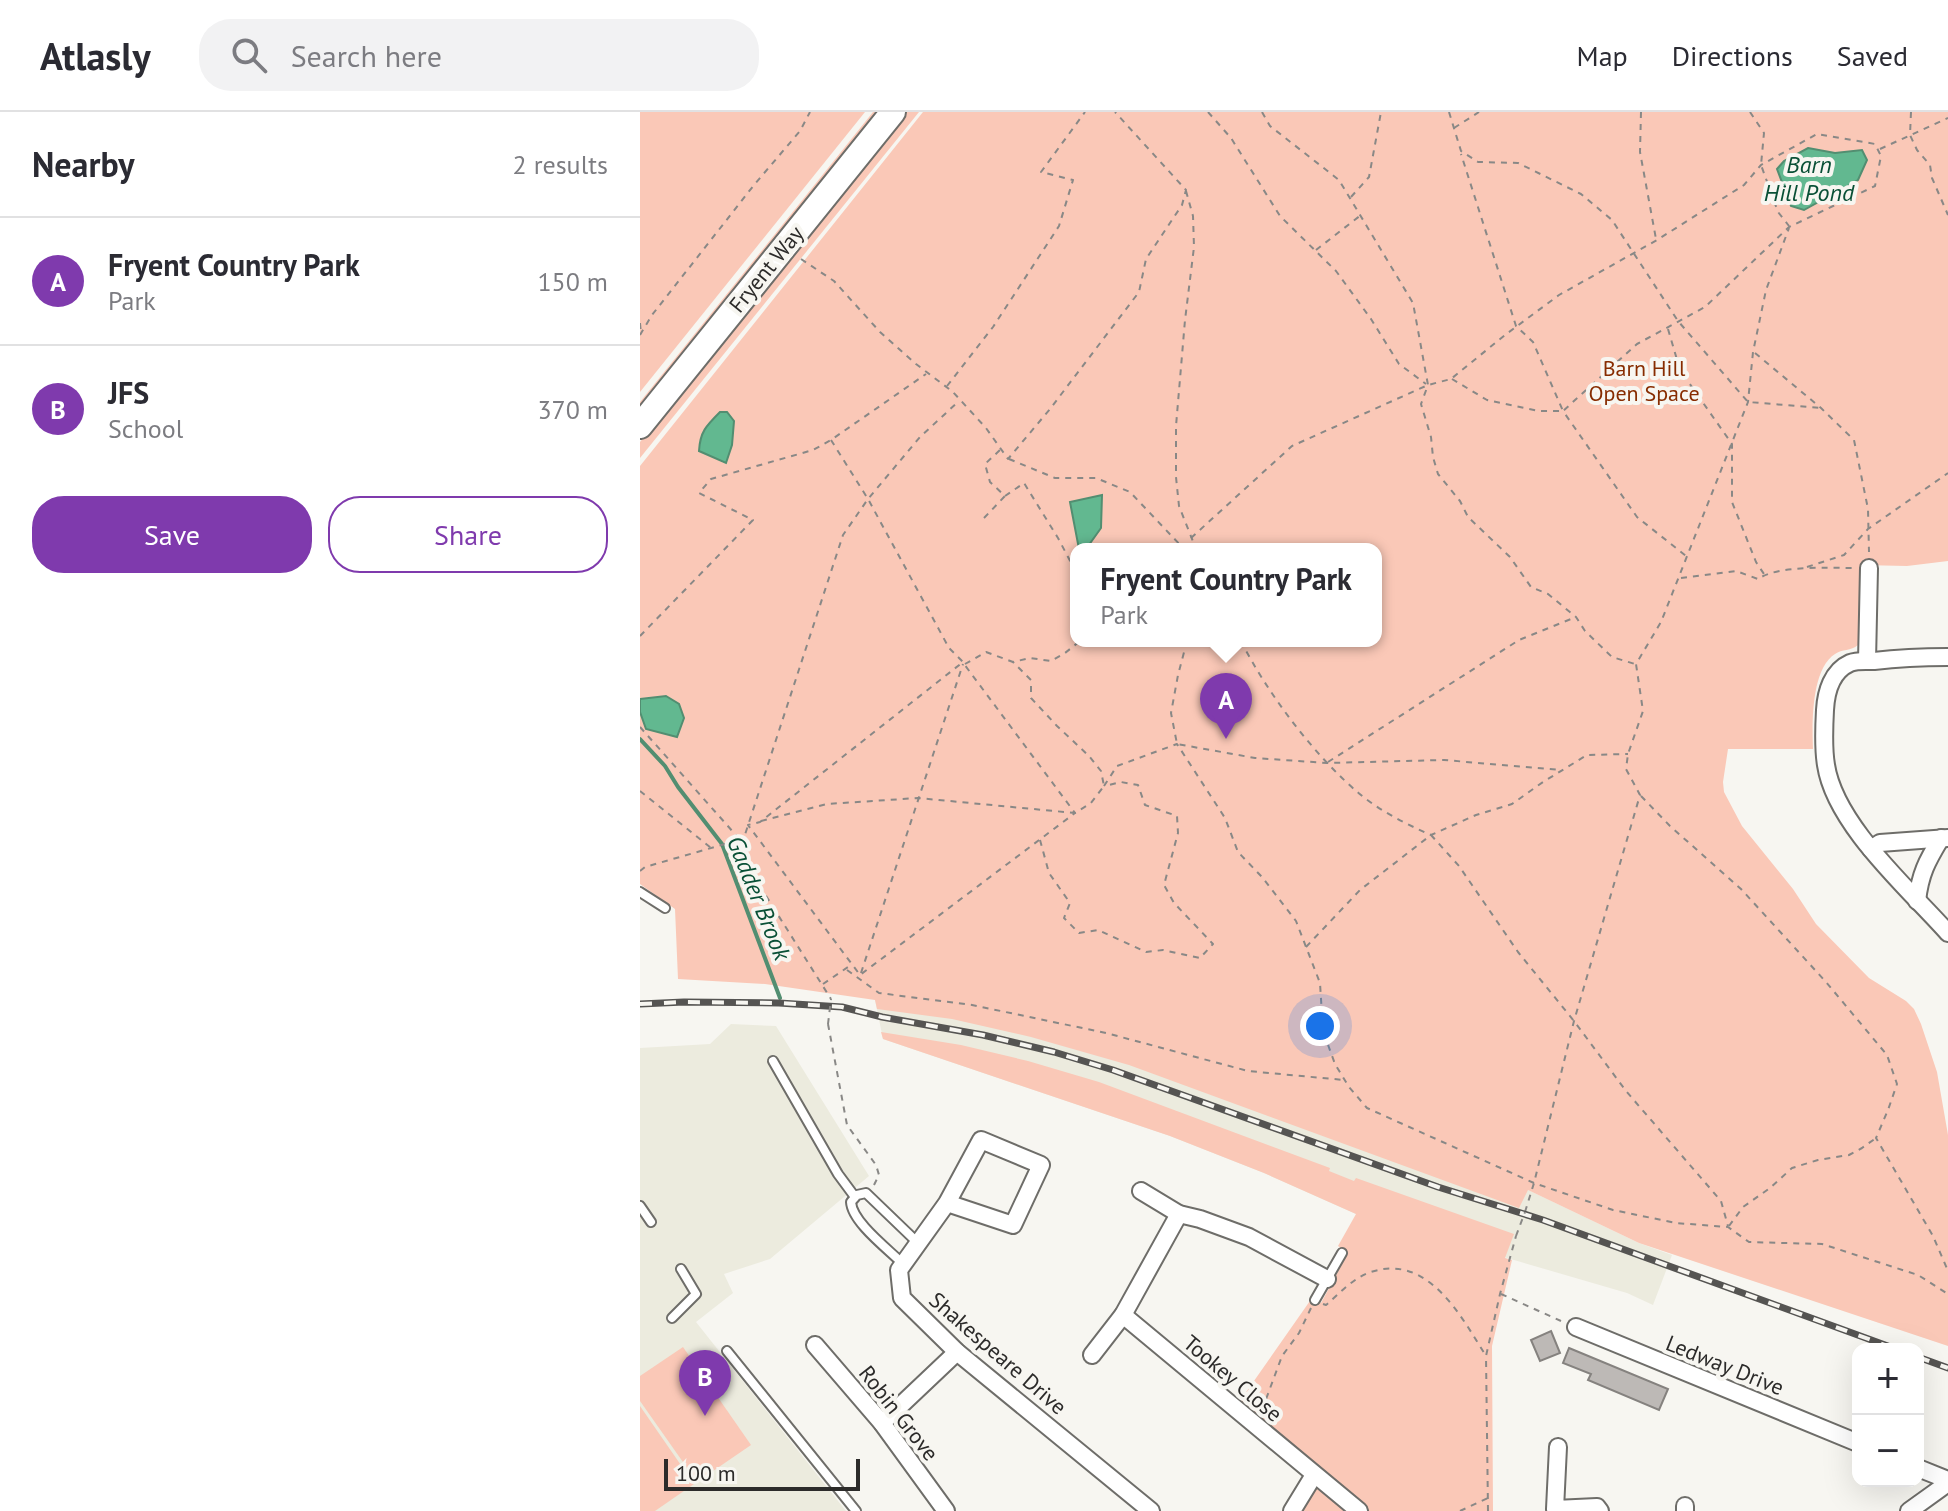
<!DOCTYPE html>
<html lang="en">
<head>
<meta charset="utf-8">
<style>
  :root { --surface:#fff; --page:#f2f2f3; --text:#2b2b33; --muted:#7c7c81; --line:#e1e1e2; --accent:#7f3aad }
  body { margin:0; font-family:"PT Sans",sans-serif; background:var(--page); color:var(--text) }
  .controls { position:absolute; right:24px; bottom:24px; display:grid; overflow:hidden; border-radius:16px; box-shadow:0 8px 32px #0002 }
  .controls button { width:72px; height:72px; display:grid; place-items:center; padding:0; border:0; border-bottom:2px solid var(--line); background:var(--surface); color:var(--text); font:40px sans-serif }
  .scale { position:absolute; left:24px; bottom:20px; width:196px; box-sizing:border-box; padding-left:8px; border:4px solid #2c2b2a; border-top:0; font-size:22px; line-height:28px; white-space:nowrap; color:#2c2b2a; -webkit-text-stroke:6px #f7f6f1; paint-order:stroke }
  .you { position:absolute; left:680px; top:914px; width:28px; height:28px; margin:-20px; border:6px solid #fff; border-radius:50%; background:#1a73e8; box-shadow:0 0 0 12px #1a73e833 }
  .badge { display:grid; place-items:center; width:52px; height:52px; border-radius:50%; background:var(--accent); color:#fff; font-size:26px; font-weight:700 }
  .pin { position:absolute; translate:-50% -66px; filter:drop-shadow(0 2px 4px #0008) }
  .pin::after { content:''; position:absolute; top:42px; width:28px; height:24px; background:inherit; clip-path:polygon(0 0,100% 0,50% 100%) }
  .popup { position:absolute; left:430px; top:431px; width:312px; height:104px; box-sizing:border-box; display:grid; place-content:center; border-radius:16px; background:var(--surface); filter:drop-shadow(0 2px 6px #0005); font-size:26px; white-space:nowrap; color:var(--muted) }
  .popup b { font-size:30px; color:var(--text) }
  .popup::after { content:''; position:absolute; left:50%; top:100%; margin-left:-16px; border:16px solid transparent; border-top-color:var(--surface) }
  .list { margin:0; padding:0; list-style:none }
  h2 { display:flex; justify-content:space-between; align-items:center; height:104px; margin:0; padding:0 32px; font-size:34px }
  h2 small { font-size:26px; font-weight:400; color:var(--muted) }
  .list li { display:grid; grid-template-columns:52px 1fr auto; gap:24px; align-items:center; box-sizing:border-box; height:128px; padding:0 32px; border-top:2px solid var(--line) }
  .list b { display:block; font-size:30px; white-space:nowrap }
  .list p { margin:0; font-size:26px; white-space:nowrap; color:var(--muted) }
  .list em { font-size:26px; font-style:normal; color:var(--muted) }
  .actions { display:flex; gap:16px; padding:24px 32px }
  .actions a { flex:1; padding:18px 0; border:2px solid var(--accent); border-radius:32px; text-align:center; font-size:28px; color:var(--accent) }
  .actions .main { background:var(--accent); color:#fff }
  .icon { flex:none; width:44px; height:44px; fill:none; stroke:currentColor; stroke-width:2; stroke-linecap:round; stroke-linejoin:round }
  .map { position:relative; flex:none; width:1308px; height:1399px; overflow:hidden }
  header { display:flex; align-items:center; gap:48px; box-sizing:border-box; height:112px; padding:0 40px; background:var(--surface); border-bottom:2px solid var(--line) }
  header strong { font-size:38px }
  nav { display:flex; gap:44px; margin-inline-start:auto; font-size:28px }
  .search { width:560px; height:72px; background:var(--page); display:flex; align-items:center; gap:20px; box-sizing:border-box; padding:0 28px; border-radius:32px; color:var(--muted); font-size:30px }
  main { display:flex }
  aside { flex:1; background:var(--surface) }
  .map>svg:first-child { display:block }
  .built { fill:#ecebde }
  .green { fill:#fac8b7; fill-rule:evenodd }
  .water { fill:#62b890; stroke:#528e71; stroke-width:2 }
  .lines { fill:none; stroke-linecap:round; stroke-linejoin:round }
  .stream { stroke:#528e71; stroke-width:4 }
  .building { fill:#bdb9b6; stroke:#85827f; stroke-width:2 }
  .service-casing { stroke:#6e6d69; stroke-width:12 }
  .minor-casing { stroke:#6e6d69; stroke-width:20 }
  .primary-casing { stroke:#6e6d69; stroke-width:28 }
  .path { stroke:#898886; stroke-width:2; stroke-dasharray:6 6; stroke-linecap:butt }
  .service { stroke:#fff; stroke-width:8 }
  .minor { stroke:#fff; stroke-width:16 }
  .primary { stroke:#fff; stroke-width:24 }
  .rail-casing { stroke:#555452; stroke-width:7 }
  .rail { stroke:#f7f6f1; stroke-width:4; stroke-dasharray:12; stroke-linecap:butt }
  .path-bridge { stroke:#898886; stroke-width:2; stroke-dasharray:6 6; stroke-linecap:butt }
  .labels { text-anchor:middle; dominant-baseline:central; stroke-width:8; stroke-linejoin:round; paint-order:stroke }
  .street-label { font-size:22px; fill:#2c2b2a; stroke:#f7f6f1 }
  .park-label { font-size:22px; fill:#872c01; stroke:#f7f6f1 }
  .water-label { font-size:24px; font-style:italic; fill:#095036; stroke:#f7f6f1 }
</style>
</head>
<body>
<header>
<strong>Atlasly</strong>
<div class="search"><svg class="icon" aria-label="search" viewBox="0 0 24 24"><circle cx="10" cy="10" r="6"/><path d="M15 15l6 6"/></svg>Search here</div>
<nav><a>Map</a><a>Directions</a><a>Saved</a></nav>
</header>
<main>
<aside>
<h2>Nearby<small>2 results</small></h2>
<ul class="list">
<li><span class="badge">A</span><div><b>Fryent Country Park</b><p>Park</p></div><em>150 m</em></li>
<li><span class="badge">B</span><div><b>JFS</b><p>School</p></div><em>370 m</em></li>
</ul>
<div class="actions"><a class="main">Save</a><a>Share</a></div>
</aside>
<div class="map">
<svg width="1308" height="1399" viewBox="0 0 1308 1399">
  <rect width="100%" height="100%" fill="#f7f6f1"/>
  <!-- built -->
  <g class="built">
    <path d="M235,888l121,15 509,164 134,64 33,12 -19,50 -26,-12 -271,-79 -92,-41 -94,-37 -287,-97z"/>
    <path d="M91,912l45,2 93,150 -99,83 -46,15 9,19 -37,29 150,189h-206v-463l70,-4z"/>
  </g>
  <!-- green -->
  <g class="green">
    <path d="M0,0h225l-225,280z"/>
    <path d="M233,0h10l-243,302v-12z"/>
    <path d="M265,0h14l-279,346v-16z"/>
    <path d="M283,0h1025v449l-41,5 -46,-1 -3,80c-7,6 -16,4 -23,9 -24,15 -23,70 -22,95h-85l-5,33 1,10 18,34 51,63 23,35 53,54 37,23 8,8 7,15 16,48 11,63v211l-309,-103 -111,-53 -9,18 -390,-143 -98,-28 -79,-18 -75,-10 -2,-9 -110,-16 -87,-5 -3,-70 -35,-25v-418zM436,437h300v92h-300z"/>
    <path d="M241,920l80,13 67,16 71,21 231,86 -1,3 25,10 2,-3 158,56 -9,24 7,2 -20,86 1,165h-201l22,-36 -79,-67 77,-110 9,5 27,-50 -10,-7 18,-32 -92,-41 -94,-37 -287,-97z"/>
    <path d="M43,1235l68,98 -54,37 -57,-81v-25z"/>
    <path d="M0,1294l54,78 -39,27h-15z"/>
  </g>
  <!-- water -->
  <g class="water">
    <path d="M1168,36l27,5 27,-3 5,10 -9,20 -54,30 -13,-4 -14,-37 7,-8z"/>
    <path d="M80,300h7l7,9 -2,24 -6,18 -27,-12c1,-19 7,-25 21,-39z"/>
    <path d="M462,383l-1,33 -15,21h-7l-9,-47z"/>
    <path d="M26,584l13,8 5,14 -7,19 -31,-8 -6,-17v-13z"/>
  </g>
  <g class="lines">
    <!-- stream -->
    <path class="stream" d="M0,627l25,27 13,21 44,57 58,154"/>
  </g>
  <!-- building -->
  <g class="building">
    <path d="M911,1219l9,22 -20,8 -9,-21z"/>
    <path d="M929,1236l99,41 -9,21 -71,-30 3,-6 -28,-11z"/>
  </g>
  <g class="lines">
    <defs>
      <g id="service">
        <path d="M0,780l25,16"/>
        <path d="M133,949l65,113 17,23"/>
        <path d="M0,1094l11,16"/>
        <path d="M263,1152c-15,-15 -51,-42 -52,-62l6,-7 9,-2 52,50"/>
        <path d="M675,1188l27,-47"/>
        <path d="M32,1206l24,-24 -15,-25"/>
        <path d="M87,1239l129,160"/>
      </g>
      <g id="minor">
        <path d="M1308,545c-25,0 -49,1 -74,4 -8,0 -17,-1 -24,2 -18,8 -24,29 -25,47 -1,18 -2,37 1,55 9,60 83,124 122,168"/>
        <path d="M1227,549l2,-93"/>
        <path d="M1231,737l9,-6 68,-5"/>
        <path d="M1277,789c3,-27 10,-40 24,-63"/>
        <path d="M501,1079l38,23 21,5 49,18 78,42"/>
        <path d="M307,1091l66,22 28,-60 -60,-25 -34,63 -48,67 3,28 55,54 194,159"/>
        <path d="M483,1203l236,196"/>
        <path d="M936,1215l282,116"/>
        <path d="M175,1233l67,78 64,88"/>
        <path d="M452,1243l31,-40 56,-101"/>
        <path d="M242,1311l75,-71"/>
        <path d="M918,1335l-3,62 42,-2 3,4"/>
        <path d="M1278,1356l30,12"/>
        <path d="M1045,1394v5"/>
        <path d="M652,1399l22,-36"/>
        <path d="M1269,1399l39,-28"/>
      </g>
      <path id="primary" d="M0,314l253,-314"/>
    </defs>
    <!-- service casing -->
    <use href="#service" class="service-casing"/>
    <!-- minor casing -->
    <use href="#minor" class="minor-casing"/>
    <!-- primary casing -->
    <use href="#primary" class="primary-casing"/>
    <!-- path -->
    <g class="path">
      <path d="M568,0l23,26 49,78 56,55 35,48 28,45 27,20"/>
      <path d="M622,0l8,14 69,54 74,123 15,82 -7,19 10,33 2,20 5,17 22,27 8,16 42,40 21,30 17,7 28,23 9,14 27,26 23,7"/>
      <path d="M809,0l12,39 17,11 40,1 63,31 31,26 66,101 70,81 73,6"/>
      <path d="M1001,0l-1,40 16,87"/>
      <path d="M1110,0l14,21 -3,32 17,47 11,14"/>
      <path d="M1271,0l-1,23 7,15 13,15 2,13 16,37"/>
      <path d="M814,16l25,-16"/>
      <path d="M1240,37l68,-31"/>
      <path d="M546,79l7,25 1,31 -9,73 -9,106v51l3,29 17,43"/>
      <path d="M711,85l18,-20 12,-65"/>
      <path d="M676,138l45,-35"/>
      <path d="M161,147l33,22 46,51 36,32 37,28 33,36 22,31 42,-50 89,-117 7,-33 36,-54 4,-15 -71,-78"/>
      <path d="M0,211l1,11"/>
      <path d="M1028,217l12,41 52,74v58l24,60 8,12"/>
      <path d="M0,223l12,-20 102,-130 46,-54 10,-19"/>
      <path d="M1115,241l66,55 33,32 14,69 1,43"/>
      <path d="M812,267l35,21 52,11h24l-30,-69 -17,-16 -55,-172"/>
      <path d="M307,274l46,-59 66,-101 14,-46 -32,-8 44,-60"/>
      <path d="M191,328l37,59 81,149 14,14 1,2 111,149 -215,162 -112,-150 12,-3 203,-160"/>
      <path d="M369,347l46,19h41l34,14 54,57"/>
      <path d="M365,384l19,-13 34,55 18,34"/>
      <path d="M344,406l21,-22 -15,-14 -5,-18 15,-14"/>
      <path d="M551,426l101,-92 136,-61 23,-6 54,-44 54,-40 98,-55 87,-55 17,-20 56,-31 58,10 6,12 -6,30 -86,41 -84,80 -68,37 -74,67 74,106 49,39"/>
      <path d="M1167,455l37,-12 24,-26 80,-56"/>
      <path d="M1041,466l55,-7 22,8c20,-14 71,-11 96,-11"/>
      <path d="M0,524l113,-116 -54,-27 12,-14 102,-29 18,-10 95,-66"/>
      <path d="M547,529l-9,34 -7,38 6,31 78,14 72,5 117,-3 117,10"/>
      <path d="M601,529c26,52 75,117 120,154 21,17 45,29 70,40l45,-20 36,-11 31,-22 44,-27 41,-1"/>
      <path d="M325,552l21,-12 27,10 17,-4 21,3 14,-8 15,-12"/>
      <path d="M0,615l102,115"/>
      <path d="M688,650l191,-122 57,-23"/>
      <path d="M464,674l13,-20 60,-22 48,74 13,34 24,25 34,44 24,62 3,48 12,33 14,23 18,21 167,75 79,27 63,13 52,4 21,15 73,2 96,31 30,19"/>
      <path d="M0,679l71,57"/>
      <path d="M1001,684l29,30 71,63 85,93 61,73 10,29 -9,26 -12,28 57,98 15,35"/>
      <path d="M121,709l66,-17 91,-6 157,15 16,-10 13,-17 -3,-15 -12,-15 -32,-30 -26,-28v-18l-18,-18"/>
      <path d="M400,728l9,33 21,30 -6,15 15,15 19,-3 48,22 17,-2 37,8 13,-14 -39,-41 -10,-18 14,-52 -1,-17 -32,-11 -7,-20 -17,-3 -16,4"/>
      <path d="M98,744l105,-321 25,-36 52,-62 39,-36"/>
      <path d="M0,759l5,-4 80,-23 13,12 18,24 75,119"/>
      <path d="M666,835l54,-57 71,-55 28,31 59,86 56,69 52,70 95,110 7,25"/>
      <path d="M207,858l32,23 93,12 134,28 142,38 96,9"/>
      <path d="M221,861l102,-309"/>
      <path d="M183,872l28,-19"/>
      <path d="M188,912l19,101 29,40 3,10 -5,10"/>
      <path d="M885,1100l9,-29 40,-162 66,-226 -14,-26 2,-15 15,-43 -7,-47 25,-42 87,-220 5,-50 13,-62 23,-62"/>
      <path d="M1089,1114l14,-19 27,-19 22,-20 26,-8 31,-5 13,-7 14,-10"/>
      <path d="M861,1182l60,27"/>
      <path d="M683,1192l3,1c13,-11 28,-28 45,-33 57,-19 90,44 115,84"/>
      <path d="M622,1298l20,-54 17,-23 12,-25"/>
      <path d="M820,1399l28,-13"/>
      <path d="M848,1399l-2,-155 14,-62 16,-58"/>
    </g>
    <!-- service -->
    <use href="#service" class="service"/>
    <!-- minor -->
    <use href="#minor" class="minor"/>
    <!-- primary -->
    <use href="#primary" class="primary"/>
    <defs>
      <g id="rail">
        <path d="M0,892l44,-2 95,1 63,4 40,10 101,18 71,17 59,18 325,117 105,33 353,129"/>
        <path d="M1278,1245l30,11"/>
      </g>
    </defs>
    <!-- rail casing -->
    <use href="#rail" class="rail-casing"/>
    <!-- rail -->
    <use href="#rail" class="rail"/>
    <!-- path-bridge -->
    <g class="path-bridge">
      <path d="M188,912l3,-25"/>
      <path d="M876,1124l9,-24"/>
    </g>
  </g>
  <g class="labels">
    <!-- street labels -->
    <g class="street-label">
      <text transform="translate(126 157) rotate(-51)">Fryent Way</text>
      <text transform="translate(358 1241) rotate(41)">Shakespeare Drive</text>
      <text transform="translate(1085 1253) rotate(22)">Ledway Drive</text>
      <text transform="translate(593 1266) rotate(40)">Tookey Close</text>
      <text transform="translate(259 1301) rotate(52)">Robin Grove</text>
    </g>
    <!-- park labels -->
    <g class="park-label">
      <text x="1004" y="256">Barn Hill<tspan x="1004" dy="25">Open Space</tspan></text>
    </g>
    <!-- water labels -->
    <g class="water-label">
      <text x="1169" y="52">Barn<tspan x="1169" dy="28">Hill Pond</tspan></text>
      <text transform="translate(119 786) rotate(68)">Gadder Brook</text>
    </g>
  </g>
</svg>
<div class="controls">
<button>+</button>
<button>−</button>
</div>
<div class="scale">100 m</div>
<div class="you"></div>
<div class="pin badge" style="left:586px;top:627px">A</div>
<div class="popup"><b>Fryent Country Park</b>Park</div>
<div class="pin badge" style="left:65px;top:1304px">B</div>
</div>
</main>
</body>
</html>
